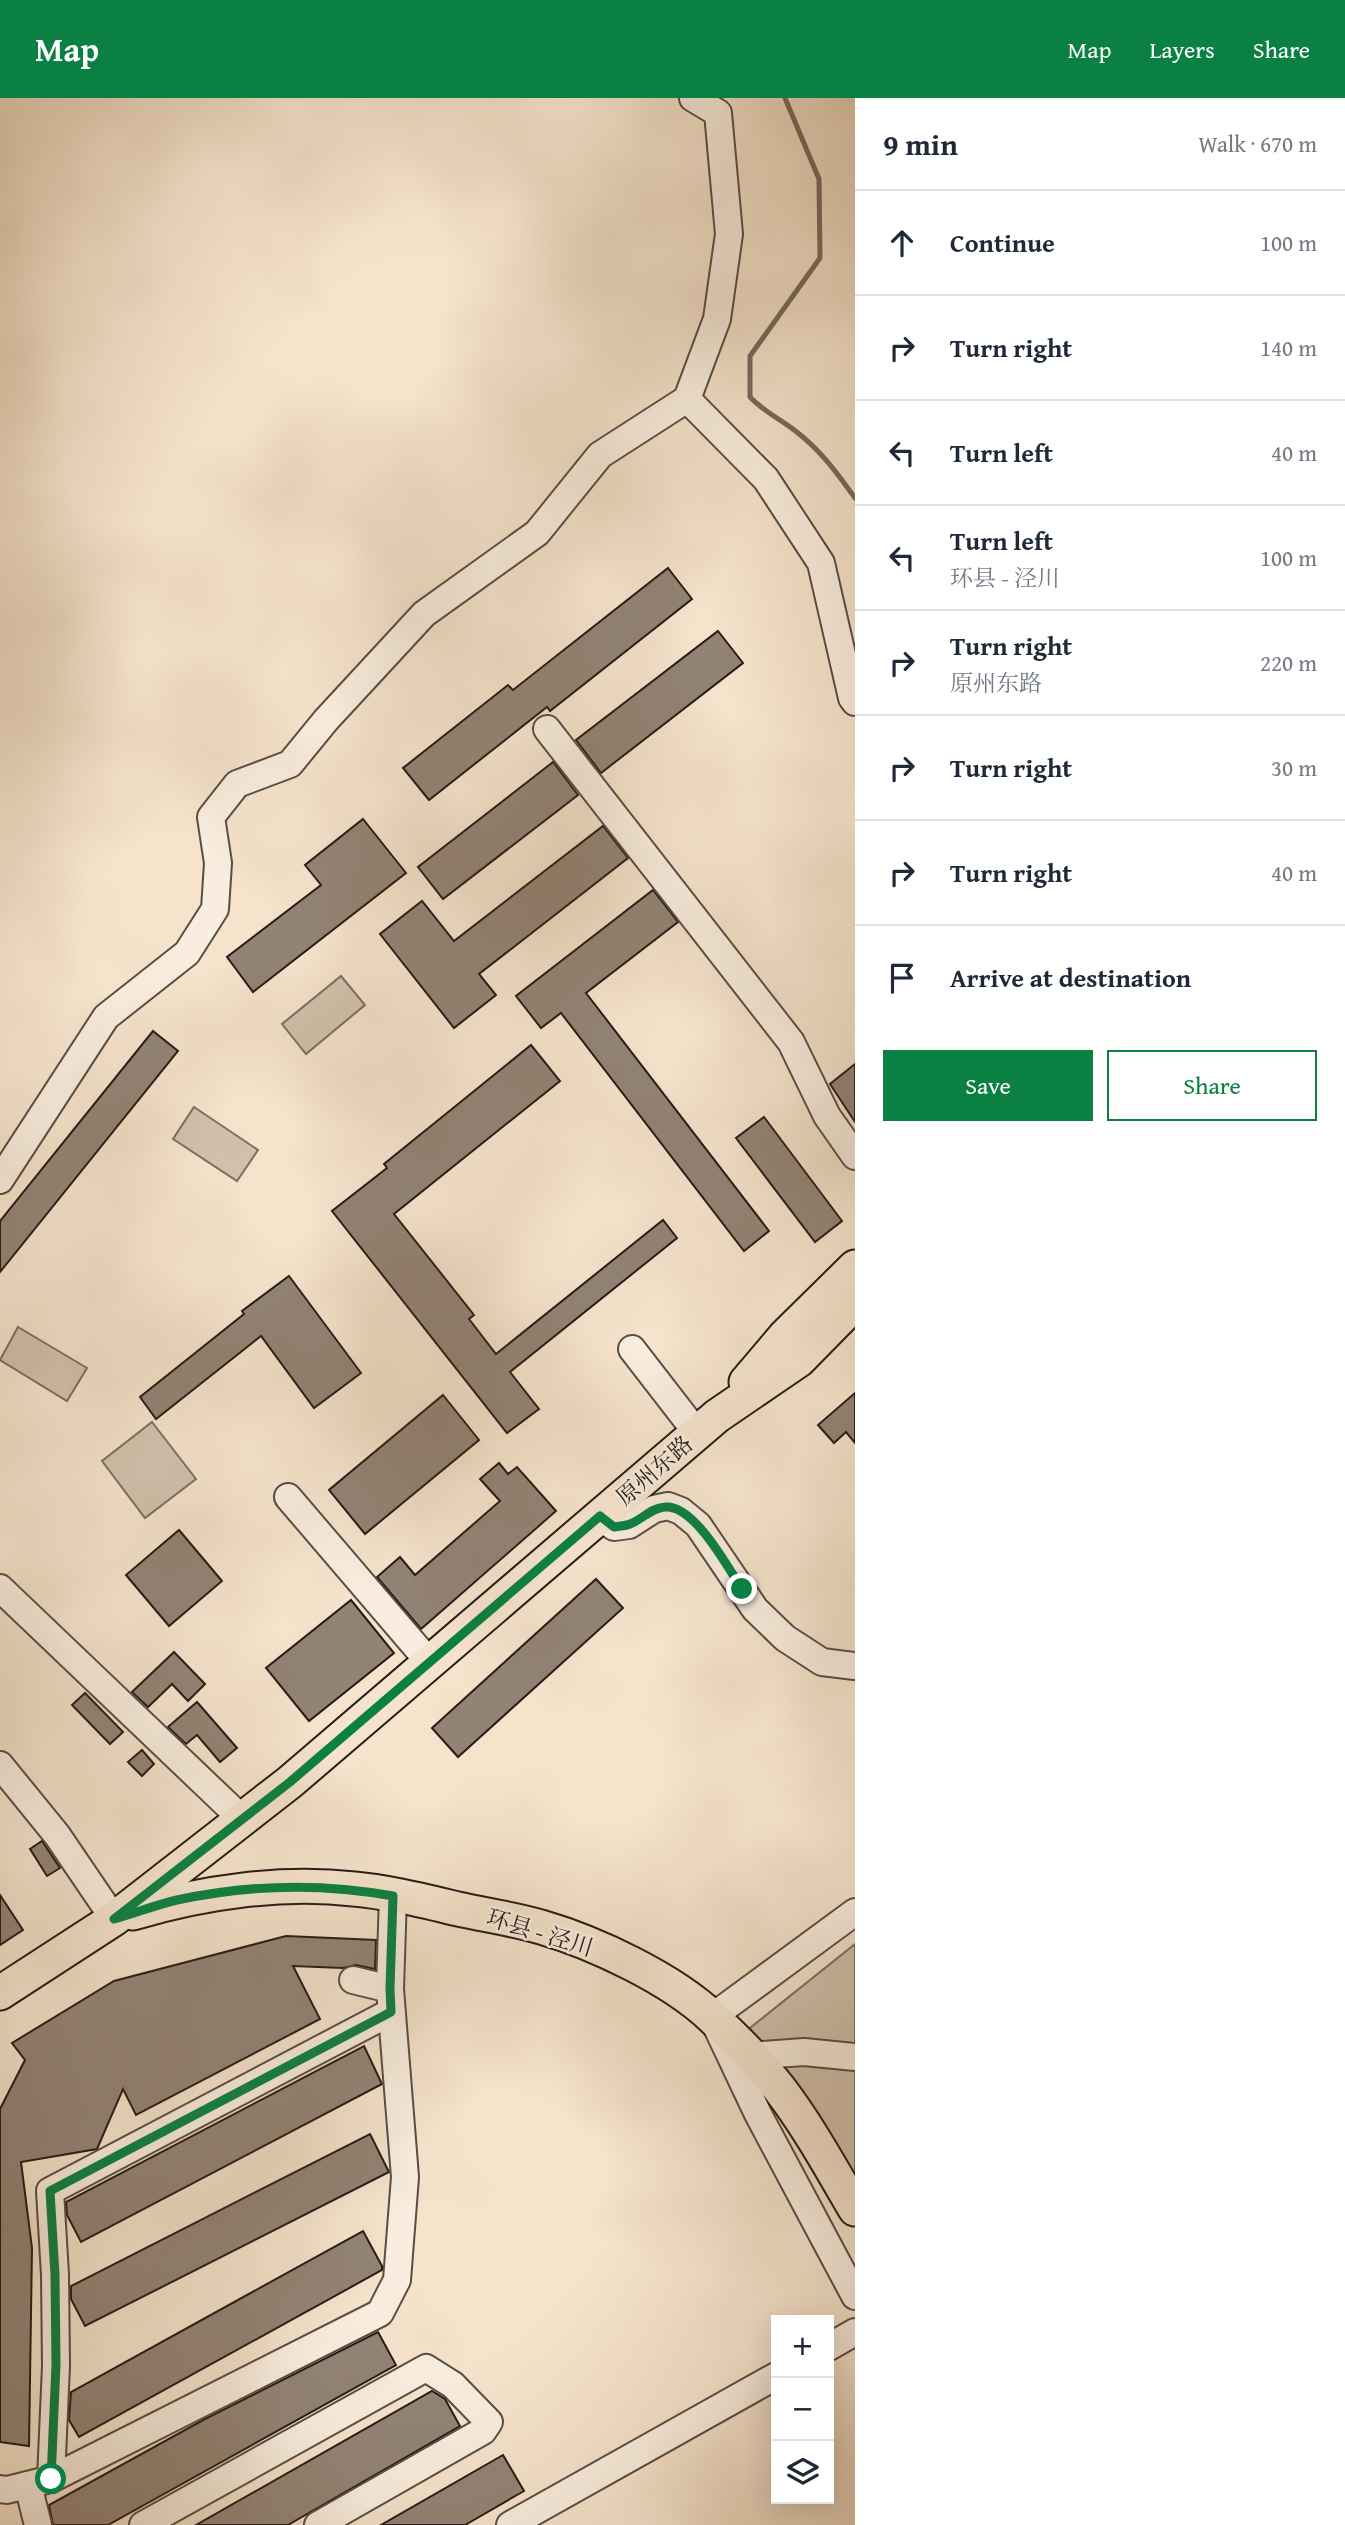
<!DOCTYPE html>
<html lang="en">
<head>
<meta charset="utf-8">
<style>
  :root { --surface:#fff; --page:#f2f2f3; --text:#1f2937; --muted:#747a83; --line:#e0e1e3; --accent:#0b8043 }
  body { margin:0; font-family:"Gentium Book Plus","Noto Serif SC",serif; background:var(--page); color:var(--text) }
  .controls { position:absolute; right:21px; bottom:21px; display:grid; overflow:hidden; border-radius:0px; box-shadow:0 7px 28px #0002 }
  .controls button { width:63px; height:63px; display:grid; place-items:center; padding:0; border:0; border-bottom:2px solid var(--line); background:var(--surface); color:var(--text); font:35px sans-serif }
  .stop { position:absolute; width:21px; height:21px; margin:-16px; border:5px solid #0b8043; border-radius:50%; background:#fff }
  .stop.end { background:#0b8043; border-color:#fff; box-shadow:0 2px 7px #0008 }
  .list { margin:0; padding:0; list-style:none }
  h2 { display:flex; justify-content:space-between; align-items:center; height:91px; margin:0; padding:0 28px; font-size:30px }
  h2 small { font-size:23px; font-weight:400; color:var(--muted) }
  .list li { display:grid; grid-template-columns:46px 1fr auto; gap:21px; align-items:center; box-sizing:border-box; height:105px; padding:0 28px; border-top:2px solid var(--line) }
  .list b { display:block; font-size:26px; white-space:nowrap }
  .list p { margin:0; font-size:23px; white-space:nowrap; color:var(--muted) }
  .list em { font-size:23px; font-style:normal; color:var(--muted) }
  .actions { display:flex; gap:14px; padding:21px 28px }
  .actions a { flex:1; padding:16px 0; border:2px solid var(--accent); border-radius:0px; text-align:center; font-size:24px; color:var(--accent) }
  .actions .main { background:var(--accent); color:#fff }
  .icon { flex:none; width:38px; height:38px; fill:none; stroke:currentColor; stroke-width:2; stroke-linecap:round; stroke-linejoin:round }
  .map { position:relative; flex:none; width:855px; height:2427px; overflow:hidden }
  header { display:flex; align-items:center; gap:42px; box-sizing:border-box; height:98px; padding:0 35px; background:var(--accent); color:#fff }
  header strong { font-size:33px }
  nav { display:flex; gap:38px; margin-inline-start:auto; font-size:24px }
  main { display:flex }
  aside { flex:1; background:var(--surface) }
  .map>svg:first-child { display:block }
  .green { fill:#d2c1ad; stroke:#7c6e62; stroke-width:2 }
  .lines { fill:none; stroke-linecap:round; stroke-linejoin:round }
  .stream { stroke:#796a5e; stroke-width:5 }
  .building { fill:#928375; stroke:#271b17; stroke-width:2 }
  .minor-casing { stroke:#5a4d44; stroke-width:30 }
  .major-casing { stroke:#271b17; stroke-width:37 }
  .minor { stroke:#f8edde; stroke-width:26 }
  .major { stroke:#f5e3cc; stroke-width:33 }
  .route { stroke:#0b8043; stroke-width:9 }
  .labels { text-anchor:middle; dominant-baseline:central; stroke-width:5; stroke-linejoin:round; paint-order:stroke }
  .street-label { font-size:23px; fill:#271b17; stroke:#f8edde }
</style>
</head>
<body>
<header>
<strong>Map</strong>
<nav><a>Map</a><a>Layers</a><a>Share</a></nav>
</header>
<main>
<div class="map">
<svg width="855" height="2427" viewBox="0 0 855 2427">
  <rect width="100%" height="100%" fill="#f5e3cc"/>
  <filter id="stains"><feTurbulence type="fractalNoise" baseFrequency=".00286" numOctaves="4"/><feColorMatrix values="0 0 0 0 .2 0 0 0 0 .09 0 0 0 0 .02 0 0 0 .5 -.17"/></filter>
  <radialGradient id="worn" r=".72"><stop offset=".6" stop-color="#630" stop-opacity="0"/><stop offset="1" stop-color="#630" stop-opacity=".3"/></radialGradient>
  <!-- green -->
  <g class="green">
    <path d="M341,878l24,29 -59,49 -24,-30z"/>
    <path d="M194,1009l64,43 -21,31 -64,-42z"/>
    <path d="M18,1229l69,41 -20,33 -67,-41z"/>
    <path d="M152,1324l44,57 -51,39 -43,-57z"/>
    <path d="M855,1846v245l-105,-161z"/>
  </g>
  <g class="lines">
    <!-- stream -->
    <path class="stream" d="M785,0l34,81 1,79 -70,98v41c15,16 31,22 48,36 24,19 39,40 57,65"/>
  </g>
  <!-- building -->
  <g class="building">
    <path d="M668,470l24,31 -142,112 -3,-4 -118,93 -26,-32 105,-83 5,5z"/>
    <path d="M718,533l25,32 -142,110 -25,-33z"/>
    <path d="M553,664l25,33 -135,104 -25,-32z"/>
    <path d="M363,721l43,54 -153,119 -26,-35 94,-72 -16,-20z"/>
    <path d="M603,728l25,32 -149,116 17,21 -42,33 -74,-94 42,-33 32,40z"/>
    <path d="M653,792l25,32 -92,71 183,238 -25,20 -183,-238 -20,15 -25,-32z"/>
    <path d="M153,933l25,20 -178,221v-51z"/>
    <path d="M531,947l29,36 -166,133 80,101 -5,4 27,35 167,-134 14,18 -167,134 29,37 -32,24 -175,-222 55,-43 -3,-4z"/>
    <path d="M855,966v58l-25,-38z"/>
    <path d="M764,1019l78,104 -27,21 -79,-104z"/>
    <path d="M289,1178l72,97 -47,35 -53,-72 -105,83 -16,-22 104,-83 -2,-3z"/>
    <path d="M855,1295v50l-9,-11 -12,11 -16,-18z"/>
    <path d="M443,1297l36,45 -114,94 -36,-44z"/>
    <path d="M499,1365l9,11 9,-7 39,44 -135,118 -44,-52 23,-20 15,18 85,-74 -20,-22z"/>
    <path d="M179,1432l43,51 -53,45 -43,-51z"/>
    <path d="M596,1481l27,29 -165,149 -26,-29z"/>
    <path d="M351,1502l43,53 -85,68 -43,-53z"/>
    <path d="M174,1554l31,32 -17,17 -16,-17 -24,23 -16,-15z"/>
    <path d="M85,1595l38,39 -13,12 -38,-39z"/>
    <path d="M197,1604l40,46 -17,14 -23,-27 -11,9 -18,-17z"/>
    <path d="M142,1652l12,14 -12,12 -14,-14z"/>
    <path d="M42,1743l18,27 -13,8 -17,-27z"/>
    <path d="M0,1797l23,35 -23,15z"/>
    <path d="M286,1838l90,4 -1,29 -19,-4 -13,3 -50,-2 27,53 -184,96 -13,-26 -26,60 -76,13 11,86 -3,198 -29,-4v-333l25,-49 -13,-17 102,-62z"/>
    <path d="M364,1948l18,38 -301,158 -14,-27 -1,-13z"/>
    <path d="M370,2036l19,38 -304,154 -14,-27v-13z"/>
    <path d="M363,2133l19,35v4l-303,167 -10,-17 2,-28z"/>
    <path d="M378,2234l18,33 -288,160h-55l-4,-20 156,-86z"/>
    <path d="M432,2293l13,8 15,27 -153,88 -19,11h-92z"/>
    <path d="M503,2357l21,36 -59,34h-84z"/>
  </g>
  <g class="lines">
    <defs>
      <g id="minor">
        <path d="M687,301l79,80 55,84 31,135 3,4"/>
        <path d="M547,631l244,313 36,74 28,40"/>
        <path d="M0,1082l106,-163 81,-64 28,-44 3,-46 -7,-46 26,-33 53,-20 36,-44 98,-106 113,-81 63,-78 87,-56 30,-80 12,-85 -11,-121 -25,-15"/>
        <path d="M632,1251l65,84"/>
        <path d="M288,1399l142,166"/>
        <path d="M600,1418l14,11 15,-2 25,-16 14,-3 13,5 17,14 57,84 30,29 37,24 33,4"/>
        <path d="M0,1490l241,230"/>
        <path d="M0,1667l57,70 57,84"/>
        <path d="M855,1814l-143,105 46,97 97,182"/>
        <path d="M353,1882l37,9"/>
        <path d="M749,1958l55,-4 51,5"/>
        <path d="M829,2249l26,-15"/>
        <path d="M51,2381l5,-113 -1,-91 -5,-84 341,-179"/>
        <path d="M28,2387l10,40"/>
        <path d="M0,2391l7,1 44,-11 329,-166 17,-33 8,-103 -15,-188 3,-93"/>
        <path d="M143,2427l283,-157 27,17 36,37 -6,9 -165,94"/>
        <path d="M510,2427l266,-149"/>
      </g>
      <g id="major">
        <path d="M746,1284l39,-46 70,-69"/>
        <path d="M133,1815c70,-21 148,-32 221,-24 34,3 70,12 104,20 27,6 56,10 83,18 55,16 131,52 172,91 22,20 48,47 66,70 29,38 52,80 76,121"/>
        <path d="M0,1895l114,-74 176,-137 427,-366 82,-56 56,-57"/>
      </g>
    </defs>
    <!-- minor casing -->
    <use href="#minor" class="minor-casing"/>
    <!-- major casing -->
    <use href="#major" class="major-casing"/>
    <!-- minor -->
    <use href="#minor" class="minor"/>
    <!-- major -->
    <use href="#major" class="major"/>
  </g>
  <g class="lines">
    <!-- route -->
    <path class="route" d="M51,2381l5,-114 -1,-90 -5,-84 341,-179 -1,-23 3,-93c-71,-13 -146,-11 -216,4 -21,5 -42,13 -63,19l176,-137 310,-266 14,11c5,-1 11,-1 16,-3 13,-5 21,-16 35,-17 29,-3 63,61 77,82"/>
  </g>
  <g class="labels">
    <!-- street labels -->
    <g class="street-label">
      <text transform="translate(654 1372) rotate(-41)">原州东路</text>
      <text transform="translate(540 1834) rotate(17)">环县 - 泾川</text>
    </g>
  </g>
  <rect width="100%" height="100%" filter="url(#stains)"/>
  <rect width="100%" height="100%" fill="url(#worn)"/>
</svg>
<div class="controls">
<button>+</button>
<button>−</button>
<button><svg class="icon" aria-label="layers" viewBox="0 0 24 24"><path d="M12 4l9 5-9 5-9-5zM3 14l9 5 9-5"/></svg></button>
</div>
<div class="stop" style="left:51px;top:2381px"></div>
<div class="stop end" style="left:742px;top:1491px"></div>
</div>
<aside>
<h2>9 min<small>Walk · 670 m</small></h2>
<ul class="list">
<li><svg class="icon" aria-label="ahead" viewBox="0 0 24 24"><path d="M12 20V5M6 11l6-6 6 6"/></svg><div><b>Continue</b></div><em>100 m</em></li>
<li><svg class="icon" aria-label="right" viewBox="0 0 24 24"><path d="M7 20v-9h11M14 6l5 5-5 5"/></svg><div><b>Turn right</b></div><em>140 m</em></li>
<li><svg class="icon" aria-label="left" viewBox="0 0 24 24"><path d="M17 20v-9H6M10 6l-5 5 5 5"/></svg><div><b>Turn left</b></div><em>40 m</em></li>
<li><svg class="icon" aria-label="left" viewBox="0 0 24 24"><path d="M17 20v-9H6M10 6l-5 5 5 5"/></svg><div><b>Turn left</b><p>环县 - 泾川</p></div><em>100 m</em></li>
<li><svg class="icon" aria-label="right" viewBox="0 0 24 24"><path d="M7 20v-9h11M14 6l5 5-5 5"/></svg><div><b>Turn right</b><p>原州东路</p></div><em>220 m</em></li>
<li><svg class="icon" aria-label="right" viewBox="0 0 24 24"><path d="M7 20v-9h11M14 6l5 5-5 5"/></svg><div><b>Turn right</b></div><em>30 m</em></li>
<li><svg class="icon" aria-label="right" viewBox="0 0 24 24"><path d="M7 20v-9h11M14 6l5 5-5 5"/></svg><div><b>Turn right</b></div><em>40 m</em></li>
<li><svg class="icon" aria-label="arrive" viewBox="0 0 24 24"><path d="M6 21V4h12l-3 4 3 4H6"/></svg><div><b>Arrive at destination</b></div></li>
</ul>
<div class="actions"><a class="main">Save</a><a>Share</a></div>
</aside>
</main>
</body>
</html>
